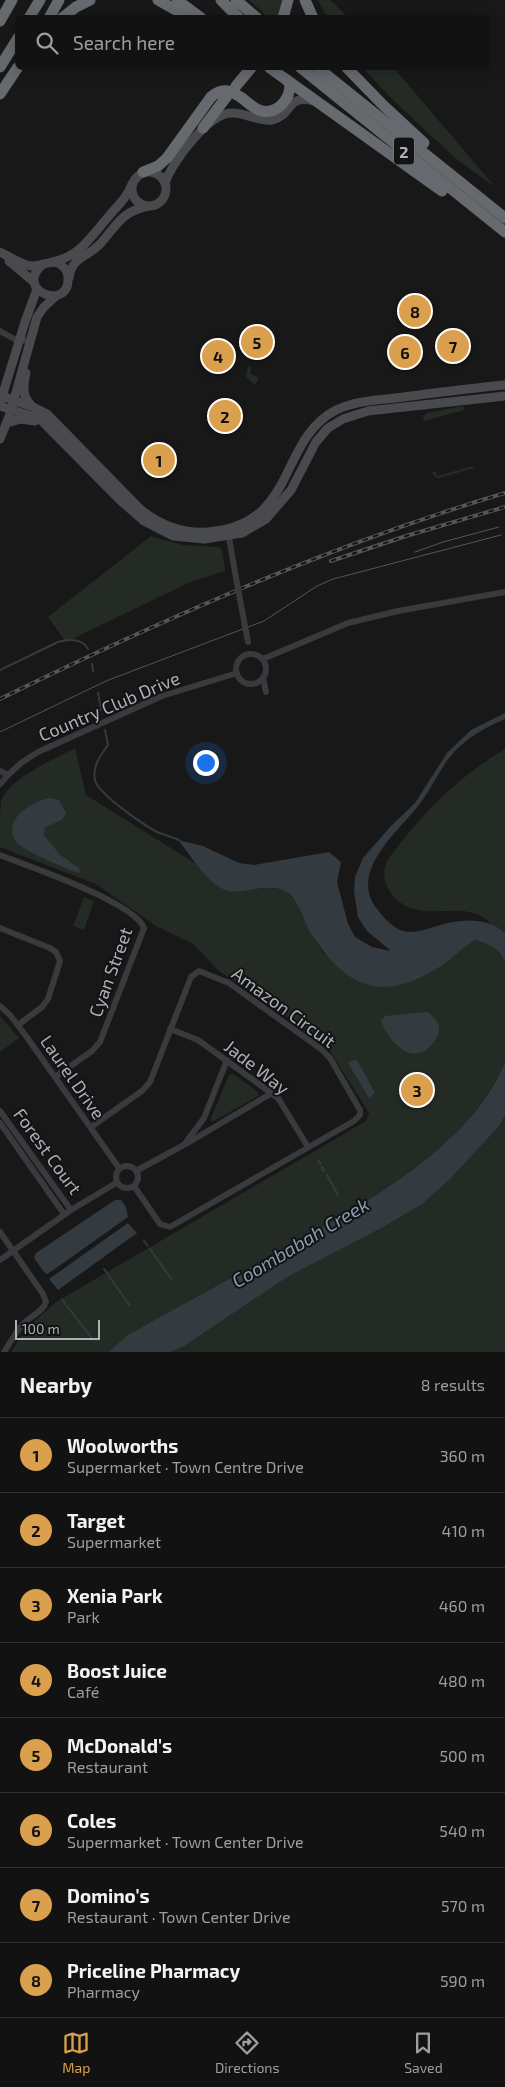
<!DOCTYPE html>
<html lang="en">
<head>
<meta charset="utf-8">
<style>
  :root { --surface:#121213; --page:#1f2021; --text:#f1f3f6; --muted:#9c9ea0; --line:#313233; --accent:#dba04e }
  body { margin:0; font-family:"Exo 2",sans-serif; background:var(--page); color:var(--text) }
  .scale { position:absolute; left:15px; bottom:12px; width:85px; box-sizing:border-box; padding-left:5px; border:2px solid #acb0b8; border-top:0; font-size:14px; line-height:18px; white-space:nowrap; color:#acb0b8; -webkit-text-stroke:4px #131314; paint-order:stroke }
  .you { position:absolute; left:205px; top:762px; width:18px; height:18px; margin:-12px; border:4px solid #fff; border-radius:50%; background:#1a73e8; box-shadow:0 0 0 8px #1a73e833 }
  .badge { display:grid; place-items:center; width:32px; height:32px; border-radius:50%; background:var(--accent); color:#111; font-size:16px; font-weight:700 }
  .pin { position:absolute; translate:-50% -50%; border:2px solid #fff; box-shadow:0 1px 5px #0006 }
  .list { margin:0; padding:0; list-style:none }
  h2 { display:flex; justify-content:space-between; align-items:center; height:65px; margin:0; padding:0 20px; font-size:21px }
  h2 small { font-size:16px; font-weight:400; color:var(--muted) }
  .list li { display:grid; grid-template-columns:32px 1fr auto; gap:15px; align-items:center; box-sizing:border-box; height:75px; padding:0 20px; border-top:1px solid var(--line) }
  .list b { display:block; font-size:19px; white-space:nowrap }
  .list p { margin:0; font-size:16px; white-space:nowrap; color:var(--muted) }
  .list em { font-size:16px; font-style:normal; color:var(--muted) }
  .icon { flex:none; width:28px; height:28px; fill:none; stroke:currentColor; stroke-width:2; stroke-linecap:round; stroke-linejoin:round }
  .map { position:relative; flex:none; width:505px; height:1352px; overflow:hidden }
  .search { position:absolute; background:var(--surface); box-shadow:0 2px 12px #0003; left:15px; right:15px; top:15px; height:55px; display:flex; align-items:center; gap:12px; box-sizing:border-box; padding:0 18px; border-radius:8px; color:var(--muted); font-size:19px }
  .sheet { height:665px; background:var(--surface) }
  nav { display:flex; justify-content:space-around; align-items:center; box-sizing:border-box; height:70px; border-top:1px solid var(--line); background:var(--surface); font-size:14px; color:var(--muted) }
  nav a { display:grid; justify-items:center; gap:2px }
  nav .on { color:var(--accent) }
  .map>svg:first-child { display:block }
  .green { fill:#242b25 }
  .water { fill:#333b41 }
  .lines { fill:none; stroke-linecap:round; stroke-linejoin:round }
  .stream { stroke:#333b41; stroke-width:2 }
  .street { stroke:#393a3e; stroke-width:6 }
  .secondary { stroke:#484a4e; stroke-width:9 }
  .highway { stroke:#66696e; stroke-width:11 }
  .tram { stroke:#535559; stroke-width:1 }
  .rail-casing { stroke:#535559; stroke-width:4 }
  .rail { stroke:#131314; stroke-width:2; stroke-dasharray:5.5; stroke-linecap:butt }
  .street-bridge { stroke:#393a3e; stroke-width:6 }
  .highway-bridge { stroke:#66696e; stroke-width:11 }
  .labels { text-anchor:middle; dominant-baseline:central; stroke-width:4; stroke-linejoin:round; paint-order:stroke }
  .shield { fill:#131314; stroke:#7e8187; stroke-width:1 }
  .shield-label { font-size:16px; font-weight:bold; fill:#acb0b8 }
  .street-label { font-size:18px; fill:#acb0b8; stroke:#131314 }
  .water-label { font-size:19px; font-style:italic; fill:#879fae; stroke:#131314 }
</style>
</head>
<body>
<div class="map">
<svg width="505" height="1352" viewBox="0 0 505 1352">
  <rect width="100%" height="100%" fill="#181819"/>
  <!-- green -->
  <g class="green">
    <path d="M249,0h34l-4,17h-11z"/>
    <path d="M318,0h12l18,17h-21z"/>
    <path d="M363,68h31l101,119 -41,-30 -61,-57z"/>
    <path d="M248,366l3,1 -1,6 9,5 -4,7 -9,-8z"/>
    <path d="M463,406l6,19 -5,-15 -40,11 -1,-4 4,-4z"/>
    <path d="M473,466l1,2 -34,10 -5,-1 -4,-6 5,1 1,4z"/>
    <path d="M151,536l31,9 37,2 3,3 3,21 -37,12 -122,59 -18,-25z"/>
    <path d="M75,748l11,47 112,70 14,16 41,8 18,-1 13,2 13,12 11,26 16,26 129,3 11,-11 12,-6c11,3 25,9 29,22v100c-36,90 -159,152 -239,196 -47,26 -93,52 -140,78l-17,16h-98l16,-24 29,-26 310,-181 3,-8 -44,-70 -107,-73 -25,-26 -37,-18 -60,-42 -96,-37c0,-9 0,-40 1,-46 9,-23 53,-42 74,-53z"/>
    <path d="M505,749v188c-7,-6 -14,-15 -22,-20 -25,-14 -55,2 -79,-12 -14,-8 -24,-25 -18,-41 2,-7 9,-13 13,-19 28,-37 65,-72 106,-96z"/>
    <path d="M84,897l10,4 -10,29 -11,-4z"/>
    <path d="M0,1016l19,22 -19,14z"/>
    <path d="M233,1074l25,18v4l-46,26 -1,-4 18,-43z"/>
    <path d="M505,1110v242h-334l15,-7 99,-67 137,-74 58,-57 5,-14z"/>
  </g>
  <!-- water -->
  <g class="water">
    <path d="M505,713v6c-21,9 -41,20 -56,39 -11,15 -19,33 -31,48 -21,27 -70,66 -41,103 6,8 16,19 26,22 11,3 24,-2 34,-5 22,-7 50,-10 68,7v29c-4,-13 -18,-19 -30,-22 -14,8 -24,21 -39,29 -58,35 -92,16 -126,-37 -8,-14 -10,-32 -25,-41 -9,-5 -21,-3 -30,-2 -8,1 -20,4 -27,2 -21,-7 -36,-34 -50,-51l25,6 36,17 15,2 75,-13 12,10 -4,20 11,42 7,13 17,10 19,4 -24,-20 -9,-14 -4,-26 1,-14 8,-19 28,-32 24,-23 32,-50 24,-23z"/>
    <path d="M49,798l10,2 7,13 -4,7 -17,7 -1,8 16,20 19,13 1,5c-10,-2 -57,-23 -63,-30 -17,-22 14,-41 32,-45z"/>
    <path d="M428,1012c5,5 11,10 11,16 0,6 -3,10 -6,15 -20,26 -44,-1 -52,-22l4,-5z"/>
    <path d="M354,1060h3l18,33 -6,5 -21,-35z"/>
    <path d="M505,1062v53l-7,12 -48,52 -28,25 -39,23 -96,50 -101,68 -15,7h-62l17,-16c48,-27 96,-53 143,-79 80,-45 201,-106 236,-195z"/>
    <path d="M115,1200h6l5,7 2,10 -76,54 -5,3 -3,-2 -10,-14 2,-5z"/>
    <path d="M128,1223l9,10 -79,57 -9,-11z"/>
  </g>
  <g class="lines">
    <!-- stream -->
    <g class="stream">
      <path d="M92,664l1,7"/>
      <path d="M0,670l58,-28c11,-3 24,-4 30,7"/>
      <path d="M98,693l3,17"/>
      <path d="M105,730l3,15c-7,10 -16,21 -13,35 3,14 49,45 62,52 8,3 15,5 22,8"/>
      <path d="M318,1160l3,4"/>
      <path d="M322,1167l2,4"/>
      <path d="M327,1175l11,20"/>
      <path d="M144,1241l4,5"/>
      <path d="M150,1249l22,31"/>
      <path d="M104,1269l4,5"/>
      <path d="M109,1276l21,30"/>
      <path d="M62,1299l3,5"/>
      <path d="M67,1306l24,31"/>
    </g>
    <!-- street -->
    <g class="street">
      <path d="M0,331l18,10 12,-1"/>
      <path d="M228,532l8,46"/>
      <circle cx="251" cy="669" r="15"/>
      <path d="M263,659l85,-36 50,-12 107,-19"/>
      <path d="M263,678l3,14"/>
      <path d="M0,771l8,4 13,-12 17,-11 124,-56 75,-23"/>
      <path d="M0,784l8,-9"/>
      <path d="M0,855c28,11 134,47 144,73l-44,114 -8,9 -37,26"/>
      <path d="M0,928l50,20 6,4 4,9 -12,38 -6,8 -24,18"/>
      <path d="M0,1006l10,9 16,21 93,132"/>
      <path d="M170,1029l28,11 80,58 30,49"/>
      <path d="M0,1111l71,99"/>
      <path d="M0,1123l64,91"/>
      <path d="M91,1127l51,-36 8,-9 41,-105 8,-6 30,12 92,66 9,9 30,52v5l-6,6 -184,106 -10,-3 -26,-38"/>
      <path d="M186,1142l18,-24 23,-58"/>
      <circle cx="127" cy="1177" r="11"/>
      <path d="M136,1171l55,-30 81,-48"/>
      <path d="M0,1232l43,62 3,8c-3,10 -16,14 -23,22 -8,9 -13,19 -19,28"/>
      <path d="M0,1260l71,-50 45,-27"/>
    </g>
    <!-- secondary -->
    <g class="secondary">
      <circle cx="149" cy="189" r="17"/>
      <path d="M165,183c7,-21 43,-69 66,-70 14,-1 27,9 41,7 22,-5 13,-26 42,-19"/>
      <path d="M0,252c10,5 20,12 31,14 10,1 17,-6 27,-3 6,3 10,9 10,15 2,34 -56,13 -25,-14"/>
      <path d="M9,261l25,21"/>
      <path d="M52,262c28,-5 40,-27 57,-46 9,-11 18,-18 23,-32"/>
      <path d="M69,278c3,-22 18,-20 31,-34 17,-19 21,-32 48,-38"/>
      <path d="M26,373c-3,13 -4,24 6,33"/>
      <path d="M2,396l31,11 14,7 91,93c19,17 44,27 70,25 90,-7 69,-91 128,-122 23,-11 50,-10 75,-14 31,-4 62,-8 94,-11"/>
      <path d="M1,400l24,-78 12,-33"/>
      <path d="M0,406l40,13 80,81 24,21 29,15 31,3 38,-6 24,-14 25,-29 25,-48 12,-14 15,-9 25,-8 137,-15"/>
      <path d="M7,423l14,-4 14,2"/>
      <path d="M0,439l10,-25 27,-97 7,-10 12,-11"/>
    </g>
    <!-- highway -->
    <g class="highway">
      <path d="M158,0l32,18"/>
      <path d="M177,0l24,18"/>
      <path d="M221,0l18,18"/>
      <path d="M236,0l21,18"/>
      <path d="M305,0l8,18"/>
      <path d="M29,18l11,-18"/>
      <path d="M49,18l10,-18"/>
      <path d="M62,18l14,-11 14,-7"/>
      <path d="M283,18l5,-18"/>
      <path d="M0,21l12,-21"/>
      <path d="M0,67l18,-29"/>
      <path d="M270,68l172,123"/>
      <path d="M301,68l204,164"/>
      <path d="M318,68l187,150"/>
      <path d="M347,68l37,38 40,37"/>
      <path d="M236,86l15,-18"/>
      <path d="M0,94l18,-27"/>
      <path d="M242,98c6,5 12,11 20,13 16,3 28,-12 28,-26l-3,-5"/>
      <path d="M203,128l24,-32"/>
      <path d="M143,172l15,-6 9,-8 44,-61"/>
    </g>
    <!-- tram -->
    <g class="tram">
      <path d="M415,552l28,-10 56,-15"/>
      <path d="M0,732l106,-51 158,-60 53,-35 16,-7 168,-44"/>
    </g>
    <defs>
      <g id="rail">
        <path d="M331,561l75,-25 99,-29"/>
        <path d="M0,699c163,-80 331,-154 505,-206"/>
      </g>
    </defs>
    <!-- rail casing -->
    <use href="#rail" class="rail-casing"/>
    <!-- rail -->
    <use href="#rail" class="rail"/>
    <!-- street-bridge -->
    <path class="street-bridge" d="M236,578l12,64"/>
    <!-- highway-bridge -->
    <path class="highway-bridge" d="M211,97c11,-10 19,-7 31,1"/>
  </g>
  <g class="labels">
    <!-- shield labels -->
    <rect class="shield" x="394" y="137.5" width="20" height="27" rx="4"/>
    <g class="shield-label">
      <text x="404" y="151">2</text>
    </g>
    <!-- street labels -->
    <g class="street-label">
      <text transform="translate(109 706) rotate(-23)">Country Club Drive</text>
      <text transform="translate(110 972) rotate(-70)">Cyan Street</text>
      <text transform="translate(284 1007) rotate(36)">Amazon Circuit</text>
      <text transform="translate(257 1067) rotate(38)">Jade Way</text>
      <text transform="translate(73 1077) rotate(55)">Laurel Drive</text>
      <text transform="translate(48 1151) rotate(54)">Forest Court</text>
    </g>
    <!-- water labels -->
    <g class="water-label">
      <text transform="translate(300 1242) rotate(-31)">Coombabah Creek</text>
    </g>
  </g>
</svg>
<div class="scale">100 m</div>
<div class="you"></div>
<div class="pin badge" style="left:159px;top:460px">1</div>
<div class="pin badge" style="left:225px;top:416px">2</div>
<div class="pin badge" style="left:417px;top:1090px">3</div>
<div class="pin badge" style="left:218px;top:356px">4</div>
<div class="pin badge" style="left:257px;top:342px">5</div>
<div class="pin badge" style="left:405px;top:352px">6</div>
<div class="pin badge" style="left:453px;top:346px">7</div>
<div class="pin badge" style="left:415px;top:311px">8</div>
<div class="search"><svg class="icon" aria-label="search" viewBox="0 0 24 24"><circle cx="10" cy="10" r="6"/><path d="M15 15l6 6"/></svg>Search here</div>
</div>
<section class="sheet">
<h2>Nearby<small>8 results</small></h2>
<ul class="list">
<li><span class="badge">1</span><div><b>Woolworths</b><p>Supermarket · Town Centre Drive</p></div><em>360 m</em></li>
<li><span class="badge">2</span><div><b>Target</b><p>Supermarket</p></div><em>410 m</em></li>
<li><span class="badge">3</span><div><b>Xenia Park</b><p>Park</p></div><em>460 m</em></li>
<li><span class="badge">4</span><div><b>Boost Juice</b><p>Café</p></div><em>480 m</em></li>
<li><span class="badge">5</span><div><b>McDonald's</b><p>Restaurant</p></div><em>500 m</em></li>
<li><span class="badge">6</span><div><b>Coles</b><p>Supermarket · Town Center Drive</p></div><em>540 m</em></li>
<li><span class="badge">7</span><div><b>Domino's</b><p>Restaurant · Town Center Drive</p></div><em>570 m</em></li>
<li><span class="badge">8</span><div><b>Priceline Pharmacy</b><p>Pharmacy</p></div><em>590 m</em></li>
</ul>
</section>
<nav>
<a class="on"><svg class="icon" aria-label="map" viewBox="0 0 24 24"><path d="M3 6l6-2 6 2 6-2v14l-6 2-6-2-6 2zM9 4v14M15 6v14"/></svg>Map</a>
<a><svg class="icon" aria-label="directions" viewBox="0 0 24 24"><path d="M12 3l9 9-9 9-9-9zM9 14v-3h6M13 9l2 2-2 2"/></svg>Directions</a>
<a><svg class="icon" aria-label="saved" viewBox="0 0 24 24"><path d="M7 4h10v16l-5-4-5 4z"/></svg>Saved</a>
</nav>
</body>
</html>
